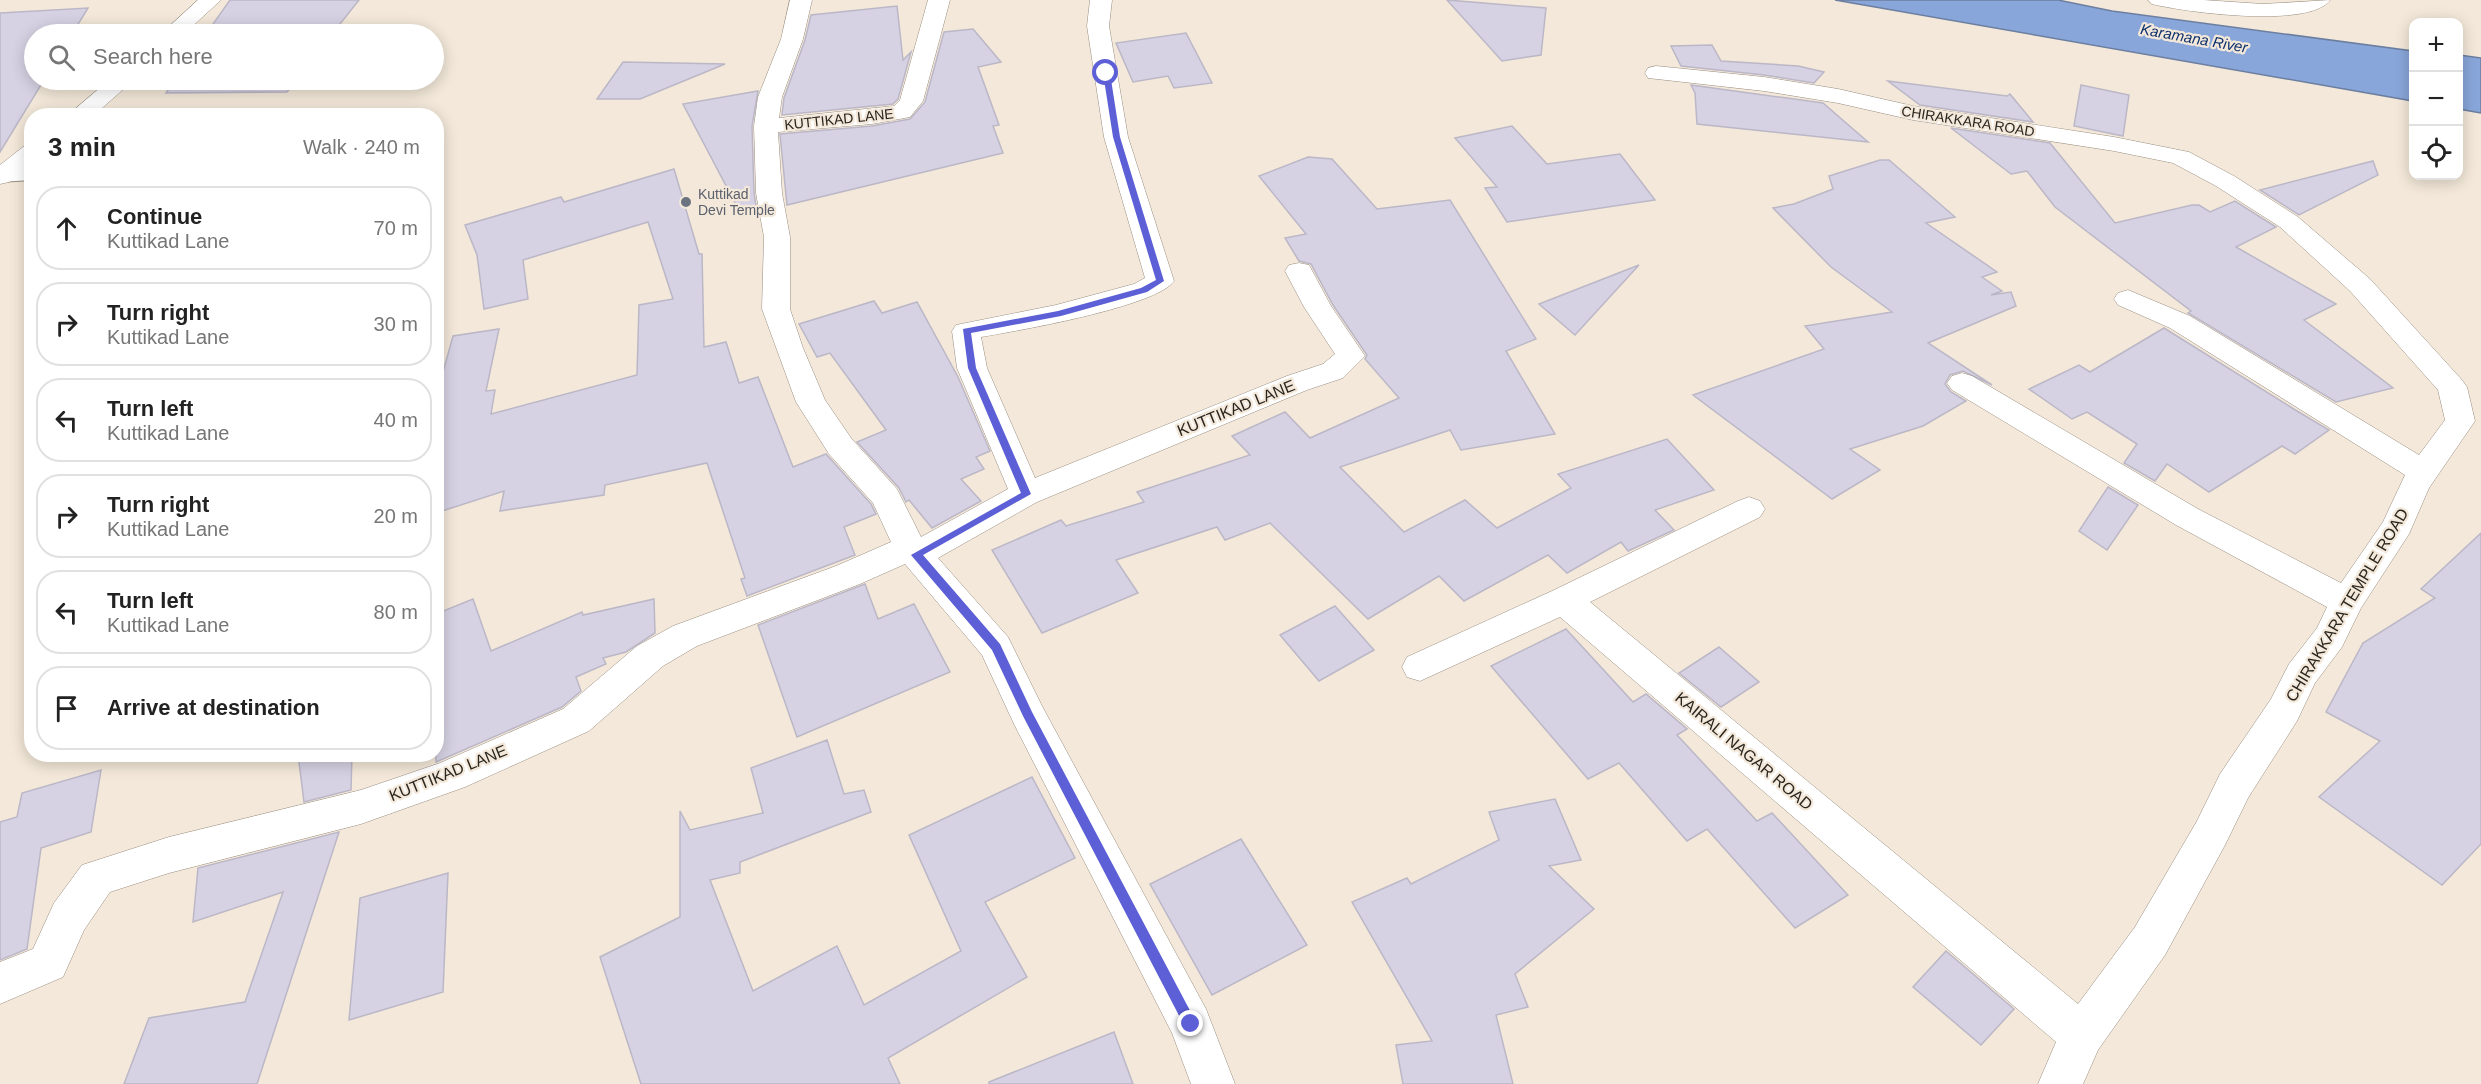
<!DOCTYPE html>
<html lang="en">
<head>
<meta charset="utf-8">
<style>
  :root { --surface:#fff; --page:#f2f2f2; --text:#222; --muted:#767676; --line:#e0e0e0 }
  body { margin:0; font-family:Arial,sans-serif; background:var(--page); color:var(--text) }
  .controls { position:absolute; right:18px; top:18px; display:grid; overflow:hidden; border-radius:12px; box-shadow:0 3px 15px #0003 }
  .controls button { width:54px; height:54px; display:grid; place-items:center; padding:0; border:0; border-bottom:2px solid var(--line); background:var(--surface); color:var(--text); font:30px sans-serif }
  .stop { position:absolute; width:18px; height:18px; margin:-14px; border:4px solid #5c5fd6; border-radius:50%; background:#fff }
  .stop.end { background:#5c5fd6; border-color:#fff; box-shadow:0 2px 6px #0008 }
  .list { margin:0; padding:0; list-style:none }
  h2 { display:flex; justify-content:space-between; align-items:center; height:78px; margin:0; padding:0 24px; font-size:26px }
  h2 small { font-size:20px; font-weight:400; color:var(--muted) }
  .list li { display:grid; grid-template-columns:39px 1fr auto; gap:18px; align-items:center; box-sizing:border-box; height:84px; margin:0 12px 12px; padding:0 12px; border:2px solid var(--line); border-radius:24px }
  .list b { display:block; font-size:22px; white-space:nowrap }
  .list p { margin:0; font-size:20px; white-space:nowrap; color:var(--muted) }
  .list em { font-size:20px; font-style:normal; color:var(--muted) }
  .icon { flex:none; width:33px; height:33px; fill:none; stroke:currentColor; stroke-width:2; stroke-linecap:round; stroke-linejoin:round }
  .map { position:relative; flex:none; width:2481px; height:1084px; overflow:hidden }
  .search { position:absolute; background:var(--surface); box-shadow:0 3px 15px #0003; left:24px; top:24px; width:420px; height:66px; display:flex; align-items:center; gap:15px; box-sizing:border-box; padding:0 21px; border-radius:33px; color:var(--muted); font-size:22px }
  .panel { position:absolute; background:var(--surface); box-shadow:0 3px 15px #0003; left:24px; top:108px; width:420px; height:654px; border-radius:24px }
  .map>svg:first-child { display:block }
  .water { fill:#88a6d9; stroke:#6c7fa1; stroke-width:1.5 }
  .building { fill:#d6d2e3; stroke:#bbb7c7; stroke-width:1.5 }
  .lines { fill:none; stroke-linecap:round; stroke-linejoin:round }
  .lane-casing { stroke:#998e81; stroke-width:2 }
  .street-casing { stroke:#998e81; stroke-width:1 }
  .lane { fill:#fff; fill-rule:evenodd }
  .street { fill:#fff; fill-rule:evenodd }
  .route { fill:#5c5fd6 }
  .worship-dot { fill:#6b7280; stroke:#f3e8d9; stroke-width:2 }
  .labels { text-anchor:middle; dominant-baseline:central; stroke-width:4.5; stroke-linejoin:round; paint-order:stroke }
  .far-street-label { font-size:14px; fill:#29251f; stroke:#f3e8d9 }
  .far-worship-label { font-size:14px; fill:#5b616d; stroke:#f3e8d9; text-anchor:start }
  .far-water-label { font-size:15px; font-style:italic; fill:#0e316d; stroke:#f3e8d9 }
  .street-label { font-size:16px; fill:#29251f; stroke:#f3e8d9 }
</style>
</head>
<body>
<div class="map">
<svg width="2481" height="1084" viewBox="0 0 2481 1084">
  <rect width="100%" height="100%" fill="#f3e8d9"/>
  <!-- water -->
  <g class="water">
    <path d="M1835,0h223l54,11 301,40v50z"/>
    <path d="M2459,55l22,3v55l-22,-4z"/>
  </g>
  <!-- building -->
  <g class="building">
    <path d="M230,0h129l-27,34h-126z"/>
    <path d="M1447,0l99,8 -5,47 -39,6z"/>
    <path d="M897,6l6,54 8,-8 -13,47 -5,5 -111,11 2,-17 21,-58 6,-25z"/>
    <path d="M88,8l-16,26h-38v46h10l-44,72v-139z"/>
    <path d="M973,29l28,33 -23,5 21,58 -6,1 10,27 -216,52 -7,-71 92,-8 38,-7 15,-17 19,-70z"/>
    <path d="M1186,33l26,50 -38,5 -6,-12 -35,6 -17,-39z"/>
    <path d="M1712,45l9,16 77,5 26,6 -10,11 -50,-8 -83,-9 -10,-20z"/>
    <path d="M623,62l102,2 -85,35h-43z"/>
    <path d="M175,80h122l-10,12 -121,1z"/>
    <path d="M1888,81l119,15 3,-2 23,28 -113,-17z"/>
    <path d="M1691,85l132,18 45,39 -171,-18 -2,-31z"/>
    <path d="M2081,85l48,10 -6,41 -49,-10z"/>
    <path d="M758,91l-6,35 2,67 3,19 -15,4 -59,-112z"/>
    <path d="M1512,126l35,38 73,-10 35,46 -148,22 -22,-34 12,-1 -42,-49z"/>
    <path d="M1951,128l99,15 65,80 77,-18h7l11,7 25,-11 41,26 -40,20 100,57 -32,16 89,68 -57,14 -148,-89 3,-2 -136,-104 -28,-36 -16,3z"/>
    <path d="M1308,157l24,2 45,50 73,-9 86,139 -30,12 49,83 -94,16 -11,-20 -110,37 64,65 61,-32 32,28 74,-40 -13,-14 109,-35 47,51 -59,20 19,20 -46,21 -7,-9 -54,31 -19,-18 -84,46 -25,-25 -71,43 -98,-96 -45,17 -8,-13 -101,33 22,33 -96,40 -50,-83 69,-30 5,6 78,-24 -7,-10 113,-37 -18,-19 53,-24 25,26 89,-40 -34,-39 2,-4 -34,-50 -22,-41 -12,-3 -14,-23 21,-4 -47,-58z"/>
    <path d="M1880,160h9l66,57 -29,6 71,49 -15,5 20,14 -11,4 20,-3 5,14 -88,37 64,42 -29,-14 -13,4 -5,9 6,8 15,9 -43,25 -73,23 30,21 -48,29 -139,-104 131,-46 -19,-23 87,-14 -61,-45 -58,-59 21,-4 39,-15 -4,-13z"/>
    <path d="M2373,161l5,14 -79,40 -39,-25z"/>
    <path d="M674,169l25,85h3l2,93 22,-5 13,41 19,-6 35,90 33,-13 45,50 5,10 -32,13 11,28 -108,41 -6,-17 4,-1 -38,-115 -102,22 -1,10 -104,16 4,-20 -68,22v-116l17,-61 46,-7 -13,62 9,-1 -4,24 146,-39 2,-70 34,-6 -25,-77 -125,38 5,39 -44,10 -7,-54 -12,-30 96,-28 3,5z"/>
    <path d="M1639,265l-64,70 -36,-31z"/>
    <path d="M874,301l8,12 35,-11 41,75 32,74 -14,6 8,12 -23,10 20,22 -49,27 -23,-28 -3,2 -7,-14 -42,-46 29,-12 -56,-77 -13,4 -18,-33z"/>
    <path d="M2164,328l133,83 32,19 -34,24 -13,-8 -73,46 -42,-28 -12,17 -31,-18 13,-19 -50,-32 -15,7 -43,-30 50,-24 11,7z"/>
    <path d="M2108,487l30,18 -31,45 -28,-19z"/>
    <path d="M2481,533v311l-39,41 -123,-88 61,-56 -54,-29 37,-69 72,-45 -14,-9z"/>
    <path d="M865,584l13,35 36,-15 36,68 -153,65 -39,-112z"/>
    <path d="M473,599l18,52 91,-39 1,3 71,-16 1,34 -29,19 -23,6 3,6 -30,13 5,14 -19,16 -126,55v-148z"/>
    <path d="M1335,606l39,44 -55,31 -39,-46z"/>
    <path d="M1566,629l67,73 13,-8 41,35 -10,6 80,86 15,-8 76,82 -53,33 -88,-99 -20,12 -68,-78 -31,16 -97,-113z"/>
    <path d="M1719,647l40,35 -38,25 -42,-34z"/>
    <path d="M827,740l17,54 20,-4 7,22 -131,50v11l-30,7 43,111 84,-45 27,59 97,-54 -52,-116 123,-58 43,81 -90,44 42,75 -139,81 12,26h-259l-41,-127 80,-40v-106l10,19 73,-17 -12,-45z"/>
    <path d="M298,754h54l-1,36 -47,12z"/>
    <path d="M101,770l-10,62 -50,16 -14,101 -27,11v-138l17,-5 5,-24z"/>
    <path d="M1555,799l26,61 -32,6 45,43 -79,65 13,33 -32,8 17,69h-110l-7,-39 36,-4 -80,-139 55,-24 4,6 88,-44 -10,-28z"/>
    <path d="M339,832l-82,252h-133l25,-66 96,-16 38,-110 -90,30 5,-54z"/>
    <path d="M1241,839l66,106 -95,50 -62,-111z"/>
    <path d="M448,873l-5,119 -94,28 11,-122z"/>
    <path d="M1946,951l68,58 -33,36 -68,-58z"/>
    <path d="M1114,1032l19,52h-144v-2z"/>
  </g>
  <g class="lines">
    <defs>
      <path id="lane" d="M32,168v12l-32,2v-12z"/>
      <g id="street">
        <path d="M198,0h23l-37,34h-23z"/>
        <path d="M790,0h22l-9,39 -21,58 -3,21 115,-12 6,-6 28,-100h22l-27,101 -13,16 -38,7 -94,8 4,61 8,44v72l13,39 22,52 26,38 46,51 24,48 87,-48 -51,-121 -5,-37 4,-6 100,-20 78,-21 11,-6 -41,-141 -17,-111 3,-26h22l-3,26 19,111 46,144c-18,26 -158,50 -193,56l6,31 48,110 252,-102 36,-12 12,-10 -31,-47 -19,-36 4,-6 10,-2 10,2 22,41 34,50 -22,22 -36,12 -270,112 -99,56 70,79 34,69 164,303 29,75h-44l-19,-51 -158,-309 -32,-69 -77,-91 -45,20 -163,62 -34,20 -74,65 -124,56 -104,37 -192,49 -59,19 -26,38 -21,47 -63,27v-42l33,-13 21,-46 28,-38 87,-28 192,-47 79,-27 123,-54 74,-63 36,-20 163,-60 55,-24 -18,-39 -44,-49 -33,-52 -34,-93 2,-72 -8,-44 -2,-67 4,-29 23,-58z"/>
        <path d="M2148,0h55l60,4 67,-4c-20,29 -147,12 -178,4z"/>
        <path d="M1656,66l108,11 74,12 75,17 201,31 75,15 45,24 64,41 72,62 92,101 5,7 8,34 -46,67 -20,46 -48,74 -19,39 -27,36 -18,38 -49,77 -23,47 -60,110 -67,95 -15,34h-45l18,-42 -496,-425 -140,64 -13,-4 -5,-10 5,-10 145,-66 186,-90 11,-4 11,4 5,8 -5,8 -170,85 488,402 57,-77 62,-106 23,-47 51,-75 18,-35 28,-36 10,-21 -151,-82 -224,-135 -5,-7 5,-7 10,-3 10,3 226,133 143,74 42,-61 22,-47 -235,-147 -52,-23 -4,-6 4,-6 10,-3 62,26 229,139 26,-35 -7,-30 -88,-99 -70,-64 -64,-41 -43,-23 -59,-12 -201,-31 -75,-17 -74,-12 -116,-13 -3,-5 3,-5z"/>
        <path d="M109,80h25l-41,36h-26z"/>
        <path d="M32,145v19l-23,18 -9,2v-19l23,-18z"/>
      </g>
    </defs>
    <!-- lane casing -->
    <use href="#lane" class="lane-casing"/>
    <!-- street casing -->
    <use href="#street" class="street-casing"/>
    <!-- lane -->
    <use href="#lane" class="lane"/>
    <!-- street -->
    <use href="#street" class="street"/>
  </g>
  <!-- route -->
  <path class="route" d="M1106,71l4,2 10,64 44,144 -17,11 -86,24 -90,17 5,35 55,126 -108,61 77,89 32,68 163,308 2,4 -2,5 -4,2 -5,-2 -163,-313 -31,-66 -81,-95 110,-62 -53,-125 -5,-39 95,-18 83,-23 15,-8 -43,-143 -10,-64z"/>
  <!-- markers -->
  <circle class="worship-dot" cx="686" cy="202" r="6"/>
  <g class="labels">
    <!-- far-street labels -->
    <g class="far-street-label">
      <text transform="translate(839 119) rotate(-6)">KUTTIKAD LANE</text>
      <text transform="translate(1968 121) rotate(9)">CHIRAKKARA ROAD</text>
    </g>
    <!-- far-worship labels -->
    <g class="far-worship-label">
      <text x="698" y="194">Kuttikad<tspan x="698" dy="16">Devi Temple</tspan></text>
    </g>
    <!-- far-water labels -->
    <g class="far-water-label">
      <text transform="translate(2194 38) rotate(10)">Karamana River</text>
    </g>
    <!-- street labels -->
    <g class="street-label">
      <text transform="translate(1236 408) rotate(-22)">KUTTIKAD LANE</text>
      <text transform="translate(2347 605) rotate(-59)">CHIRAKKARA TEMPLE ROAD</text>
      <text transform="translate(1744 751) rotate(40)">KAIRALI NAGAR ROAD</text>
      <text transform="translate(448 773) rotate(-22)">KUTTIKAD LANE</text>
    </g>
  </g>
</svg>
<div class="controls">
<button>+</button>
<button>−</button>
<button><svg class="icon" aria-label="locate" viewBox="0 0 24 24"><circle cx="12" cy="12" r="6"/><path d="M12 2v4M12 18v4M2 12h4M18 12h4"/></svg></button>
</div>
<div class="stop" style="left:1106px;top:73px"></div>
<div class="stop end" style="left:1191px;top:1024px"></div>
<div class="search"><svg class="icon" aria-label="search" viewBox="0 0 24 24"><circle cx="10" cy="10" r="6"/><path d="M15 15l6 6"/></svg>Search here</div>
<section class="panel">
<h2>3 min<small>Walk · 240 m</small></h2>
<ul class="list">
<li><svg class="icon" aria-label="ahead" viewBox="0 0 24 24"><path d="M12 20V5M6 11l6-6 6 6"/></svg><div><b>Continue</b><p>Kuttikad Lane</p></div><em>70 m</em></li>
<li><svg class="icon" aria-label="right" viewBox="0 0 24 24"><path d="M7 20v-9h11M14 6l5 5-5 5"/></svg><div><b>Turn right</b><p>Kuttikad Lane</p></div><em>30 m</em></li>
<li><svg class="icon" aria-label="left" viewBox="0 0 24 24"><path d="M17 20v-9H6M10 6l-5 5 5 5"/></svg><div><b>Turn left</b><p>Kuttikad Lane</p></div><em>40 m</em></li>
<li><svg class="icon" aria-label="right" viewBox="0 0 24 24"><path d="M7 20v-9h11M14 6l5 5-5 5"/></svg><div><b>Turn right</b><p>Kuttikad Lane</p></div><em>20 m</em></li>
<li><svg class="icon" aria-label="left" viewBox="0 0 24 24"><path d="M17 20v-9H6M10 6l-5 5 5 5"/></svg><div><b>Turn left</b><p>Kuttikad Lane</p></div><em>80 m</em></li>
<li><svg class="icon" aria-label="arrive" viewBox="0 0 24 24"><path d="M6 21V4h12l-3 4 3 4H6"/></svg><div><b>Arrive at destination</b></div></li>
</ul>
</section>
</div>
</body>
</html>
